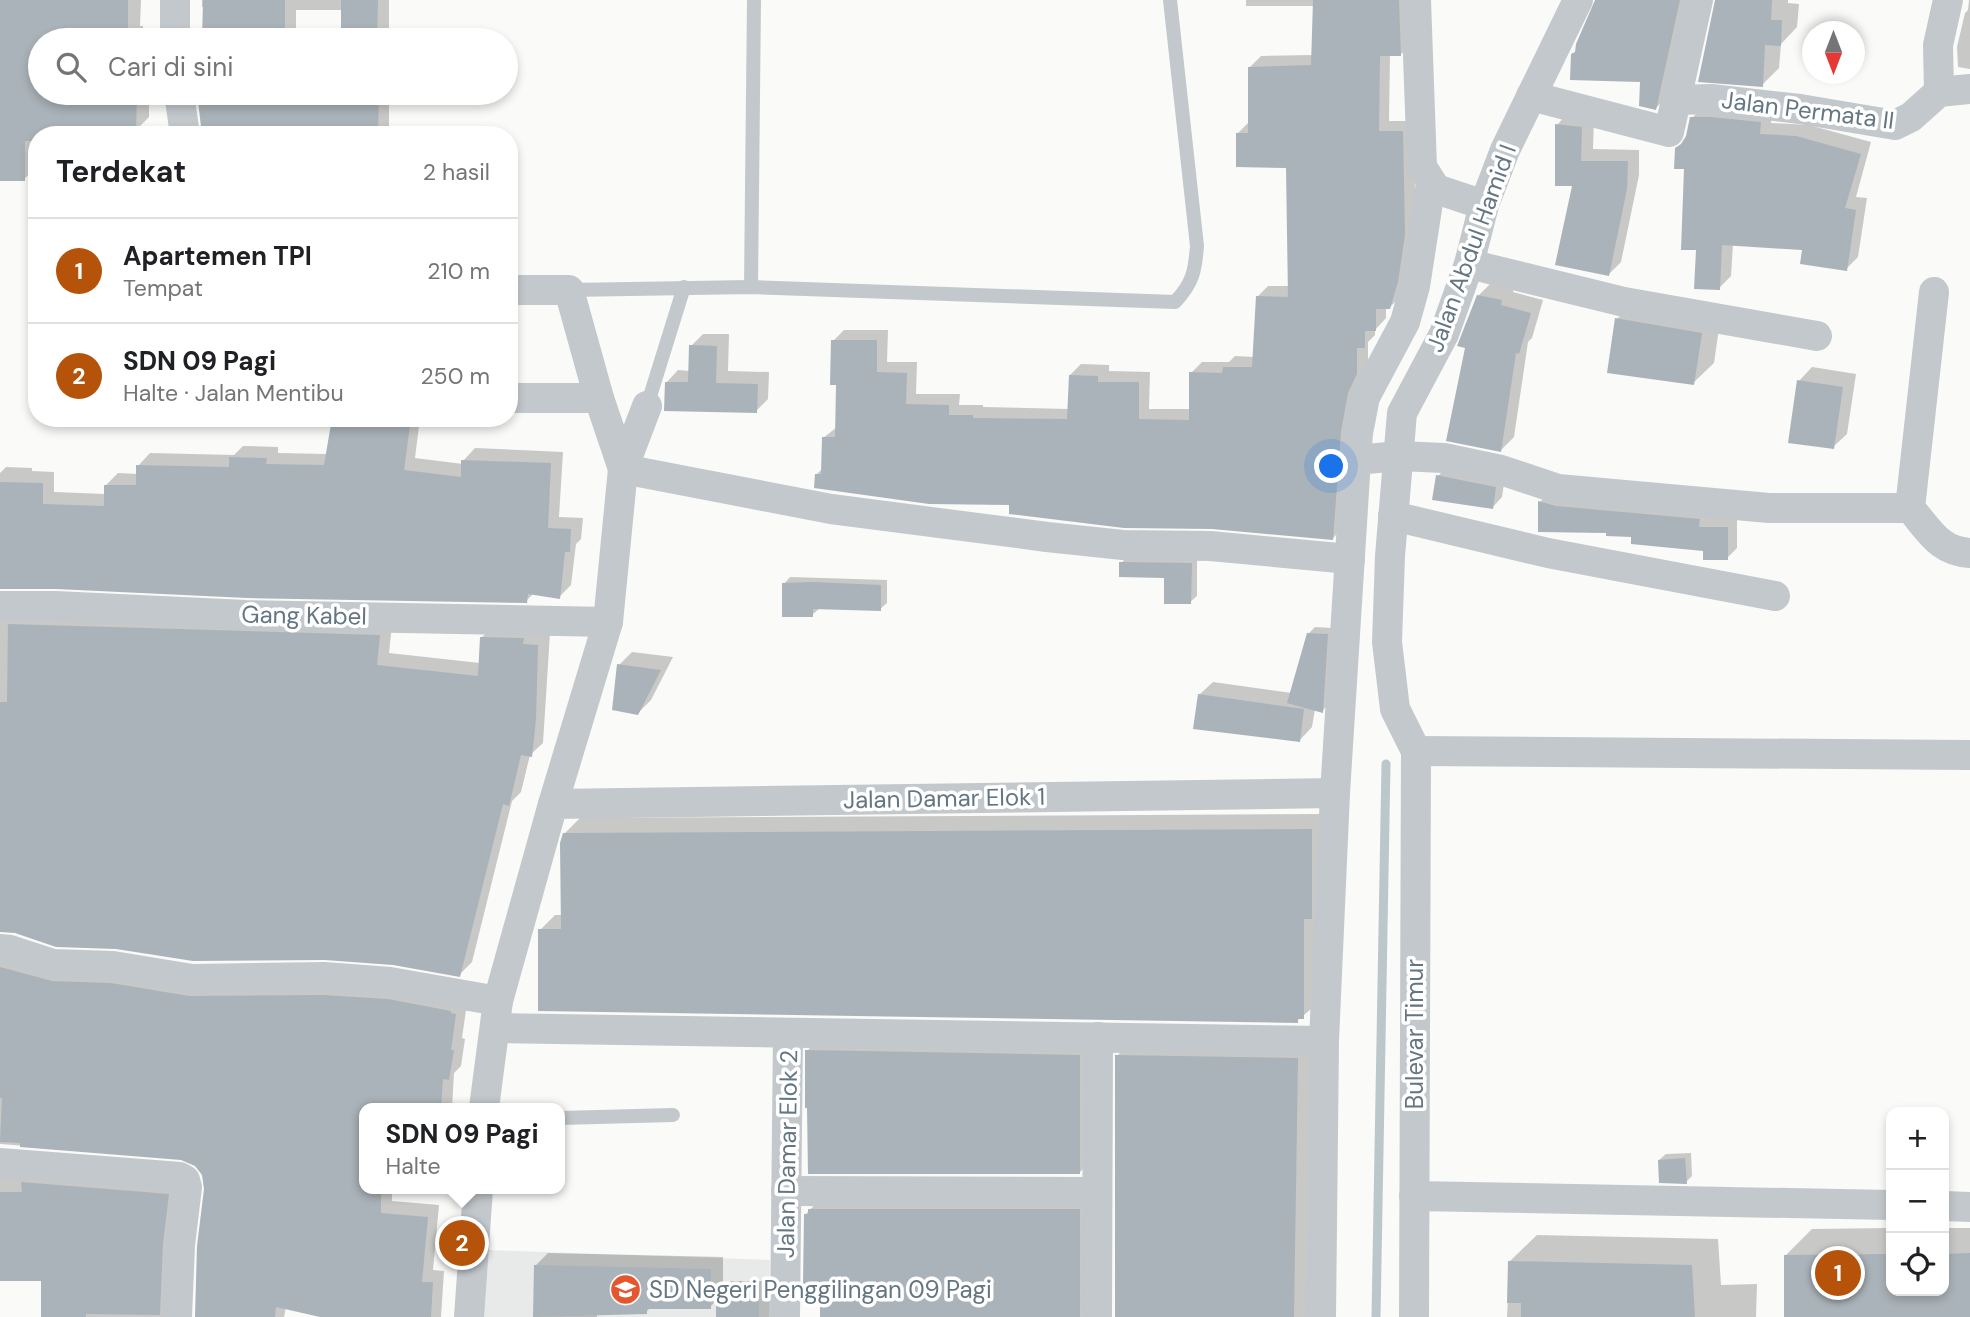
<!DOCTYPE html>
<html lang="id">
<head>
<meta charset="utf-8">
<style>
  :root { --surface:#fff; --page:#f2f2f2; --text:#202124; --muted:#757577; --line:#e0e0e0; --accent:#b45309 }
  body { margin:0; font-family:"DM Sans",sans-serif; background:var(--page); color:var(--text) }
  .controls { position:absolute; right:21px; bottom:21px; display:grid; overflow:hidden; border-radius:14px; box-shadow:0 4px 10px #0003 }
  .controls button { width:63px; height:63px; display:grid; place-items:center; padding:0; border:0; border-bottom:2px solid var(--line); background:var(--surface); color:var(--text); font:35px sans-serif }
  .compass { position:absolute; left:1802px; top:21px; width:63px; height:63px; border-radius:50%; background:var(--surface); box-shadow:0 4px 10px #0003; rotate:180deg }
  .you { position:absolute; left:1332px; top:467px; width:24px; height:24px; margin:-18px; border:5px solid #fff; border-radius:50%; background:#1a73e8; box-shadow:0 0 0 10px #1a73e833 }
  .badge { display:grid; place-items:center; width:46px; height:46px; border-radius:50%; background:var(--accent); color:#fff; font-size:23px; font-weight:700 }
  .pin { position:absolute; translate:-50% -50%; border:4px solid #fff; box-shadow:0 2px 7px #0006 }
  .popup { position:absolute; left:359px; top:1103px; width:206px; height:91px; box-sizing:border-box; display:grid; place-content:center; border-radius:14px; background:var(--surface); filter:drop-shadow(0 2px 5px #0005); font-size:23px; white-space:nowrap; color:var(--muted) }
  .popup b { font-size:26px; color:var(--text) }
  .popup::after { content:''; position:absolute; left:50%; top:100%; margin-left:-14px; border:14px solid transparent; border-top-color:var(--surface) }
  .list { margin:0; padding:0; list-style:none }
  h2 { display:flex; justify-content:space-between; align-items:center; height:91px; margin:0; padding:0 28px; font-size:30px }
  h2 small { font-size:23px; font-weight:400; color:var(--muted) }
  .list li { display:grid; grid-template-columns:46px 1fr auto; gap:21px; align-items:center; box-sizing:border-box; height:105px; padding:0 28px; border-top:2px solid var(--line) }
  .list b { display:block; font-size:26px; white-space:nowrap }
  .list p { margin:0; font-size:23px; white-space:nowrap; color:var(--muted) }
  .list em { font-size:23px; font-style:normal; color:var(--muted) }
  .icon { flex:none; width:38px; height:38px; fill:none; stroke:currentColor; stroke-width:2; stroke-linecap:round; stroke-linejoin:round }
  .map { position:relative; flex:none; width:1970px; height:1317px; overflow:hidden }
  .search { position:absolute; background:var(--surface); box-shadow:0 4px 10px #0003; left:28px; top:28px; width:490px; height:77px; display:flex; align-items:center; gap:18px; box-sizing:border-box; padding:0 24px; border-radius:38px; color:var(--muted); font-size:26px }
  .panel { position:absolute; background:var(--surface); box-shadow:0 4px 10px #0003; left:28px; top:126px; width:490px; height:301px; border-radius:28px }
  .map>svg:first-child { display:block }
  .built { fill:#e8e9e9 }
  .shadow { fill:#0003 }
  .lines { fill:none; stroke-linecap:round; stroke-linejoin:round }
  .stream { stroke:#bbc7cb; stroke-width:9 }
  .building { fill:#aab3b9 }
  .lane { stroke:#c3c8cc; stroke-width:14 }
  .street { stroke:#c3c8cc; stroke-width:30 }
  .labels { text-anchor:middle; dominant-baseline:central; stroke-width:7; stroke-linejoin:round; paint-order:stroke }
  .street-label { font-size:24px; fill:#657683; stroke:#fff }
  .poi-label { font-size:24px; fill:#657683; stroke:#fff; text-anchor:start }
</style>
</head>
<body>
<div class="map">
<svg width="1970" height="1317" viewBox="0 0 1970 1317">
  <rect width="100%" height="100%" fill="#fafaf8"/>
  <!-- built -->
  <path class="built" d="M489,1250l281,10 -1,57h-290z"/>
  <!-- shadow -->
  <g class="shadow">
    <path d="M0,0h141l-1,26h3v14h-103v53h109v24l-13,13h-6l-5,5h-88v32l-13,12h-24z"/>
    <path d="M202,0h187v40h-47v-30h-46v30h-92v-33h-2z"/>
    <path d="M1246,0h163l2,44 -11,11 -10,-1 -1,67h24l3,102 -15,73 -11,11h-4v11l-11,12v5l-7,7v20l-24,165 -11,11 -517,-63 7,-7v-30l14,-11 1,-44 -5,-42 11,-11h44l-1,32h30l-1,32h44l-1,11h24v2l86,2 1,-34 11,-11 28,1v6l41,1 -1,37h41l1,-36 11,-11h27l6,-6 20,1 2,-60 11,-11h22l-2,-119 -50,-34 11,-11 1,-55 11,-11 52,-1 1,-49h-68z"/>
    <path d="M1597,0h96l-21,91 -17,18 -13,-28 -65,-31z"/>
    <path d="M1717,0h71v3l11,1 -2,23 -16,17 -2,24 -17,17z"/>
    <path d="M1969,0h1v69l-12,-2 -1,-20 8,-34 3,-3z"/>
    <path d="M198,93h191v42h-41v-8l-97,-1 -8,9h-40z"/>
    <path d="M1704,106l68,5 -1,12 38,2 62,17 -15,55 11,1 -9,59 -12,12 -42,-21 -71,-4 -2,32 -12,12 -22,-39 -11,-110 6,-21z"/>
    <path d="M1569,112l25,4 -1,33 46,1v25l-18,87 -13,13 -34,-90 -17,-60z"/>
    <path d="M1492,282l22,5 -1,5 30,8 -11,38 -4,4 -14,95 -13,13 -23,-154z"/>
    <path d="M1637,299l84,15 -7,49 -21,20 -76,-64z"/>
    <path d="M703,334h26l-1,37 41,1 -1,27 -12,12 -90,-28 12,-13 12,1 1,-25z"/>
    <path d="M1812,367l44,7 -9,60 -14,13 -34,-66z"/>
    <path d="M333,418h87l-5,40 48,6v-3l12,-13 88,4 -4,65 24,1 -2,21 -5,5 -5,41 -12,12 -25,-4 -8,8 -526,-14v-114l6,-6 26,1v3l22,1v20l51,2 1,-9 12,-12 20,1v-8l12,-13 84,2 9,-9 35,1v6l49,1z"/>
    <path d="M1448,466l57,11 -3,20 -10,11 -54,-32z"/>
    <path d="M1550,492l159,18 -1,7h29v31l-10,10 -23,-9 -96,-17 -68,-30z"/>
    <path d="M1127,557l70,1v38l-7,6 -24,-26 -45,-13z"/>
    <path d="M790,577l97,3v23l-7,6 -60,-1 -8,7 -28,-31z"/>
    <path d="M0,606l392,18 -3,29 91,10 1,-25 13,-12 56,7 -7,110 -13,12 -9,37 -9,9 -40,161 -13,13 -66,-12 -393,-33z"/>
    <path d="M1315,627l18,1 -5,77 -6,6 -7,-2 -3,18 -13,14 -100,-46 14,-13 79,11 16,-59z"/>
    <path d="M632,652l41,5 -22,43 -13,13 -19,-48z"/>
    <path d="M1326,814l-8,189 -21,18 -757,-91 15,-15h7l3,-82 15,-15z"/>
    <path d="M0,949l337,34 130,20 -5,35 3,1 -4,27 -7,7 -2,35h-88v81h28v12l47,4 -6,65 11,1 -3,46h-113l-42,-10 -2,10h-88l10,-128 -3,-15 -7,-10 -14,-6 -182,-14z"/>
    <path d="M820,1038l273,4v117l-14,14 -272,-122z"/>
    <path d="M1132,1041l179,3 -3,273h-192l1,-261z"/>
    <path d="M1691,1153l1,23 -6,6 -27,-22 7,-6z"/>
    <path d="M0,1163l180,19 -3,135h-135l1,-37 -43,-1z"/>
    <path d="M824,1195l270,1 8,121h-280v-33l-17,-69z"/>
    <path d="M1891,1228v63h53v-63h26v89h-184l-1,-61 27,-27z"/>
    <path d="M1537,1235l181,4 3,46 36,-1 -1,33h-249l3,-56z"/>
    <path d="M548,1253l175,4v32l8,-8h40l-1,36h-52v-18l-8,8h-59l-5,5h-49v5h-63l1,-51z"/>
  </g>
  <g class="lines">
    <!-- stream -->
    <path class="stream" d="M1376,1317l10,-553"/>
  </g>
  <!-- building -->
  <g class="building">
    <path d="M0,0h128v40h-88v53h97l-1,39h-17v3h-82v6h-12v40h-25z"/>
    <path d="M203,0h82v40h-83z"/>
    <path d="M341,0h37l-1,40h-36z"/>
    <path d="M1313,0h86l2,56h-21l-1,75h24l2,104 -7,47 -8,27h-14v22h-11v17h-8v26l-9,19 -7,39 -8,108 -121,-11 -88,-1 -115,-14v-9l-80,-1 -115,-16 1,-14h6l1,-37h13l1,-52h-6l1,-45h46v32l30,1 -1,31 43,1v10h24v3l94,1 2,-44 29,1v6h41v37l50,1v-48l33,1 1,-6h29l4,-71 32,1 -2,-129 -50,-1v-34h12v-66l63,-2z"/>
    <path d="M1595,0h85l-24,110 -17,-4 1,-24 -70,-2 1,-26 4,-2 1,-8z"/>
    <path d="M1715,0h57l-1,20h11l-1,26 -16,-1 -2,42 -65,-5z"/>
    <path d="M197,93h99v11l50,1v-12h33l-1,42h-32v-6l-104,-1v7h-40z"/>
    <path d="M1690,117h20l51,5 -1,12 36,2 65,18 -16,54 11,2 -9,61 -47,-7 2,-14 -80,-5 -2,45 -26,-1 2,-39h-15l3,-81h-10l1,-21 6,-4 5,-8z"/>
    <path d="M1555,124l27,3 -1,34h47l-1,28 -18,87 -54,-11 17,-79h-17z"/>
    <path d="M1477,295l25,5 -1,5 30,8 -12,41 -3,-1 -15,99 -55,-11 19,-93 -8,-2z"/>
    <path d="M1615,318l87,15 -8,52 -87,-12z"/>
    <path d="M689,345l28,1 -1,37 42,1 -1,29 -93,-2 1,-29h23z"/>
    <path d="M1797,380l46,7 -9,62 -46,-6z"/>
    <path d="M332,418h79l-7,52 57,7v-17l90,3 -3,65 23,1 -1,23h-5l-5,47 -32,-5 -1,9 -280,-5 -191,-9h-56v-107l43,1v21l61,2v-21h32v-20l93,2v-10l38,1 -1,6 58,1z"/>
    <path d="M1436,475l60,12 -3,22 -61,-9z"/>
    <path d="M1538,501l18,5 144,13 -1,8h29v33h-25v-9l-72,-7v-7l-25,-1v-3l-68,-1z"/>
    <path d="M1119,562l73,1 -1,41h-27v-26l-45,-1z"/>
    <path d="M813,582l68,3v26l-68,-2v8h-31v-34z"/>
    <path d="M8,624l372,11 -3,30 101,11 2,-39 44,1 -1,6 15,1 -2,74 -4,38 -11,-2 -12,51 -6,-2 -43,173 -67,-12 -68,-5 -132,1 -77,-12 -60,-2 -41,-14 -15,-1v-230h7z"/>
    <path d="M1307,633l21,1 -5,79 -36,-10z"/>
    <path d="M617,664l44,6 -23,45 -26,-5z"/>
    <path d="M1198,694l106,15 -4,33 -107,-13z"/>
    <path d="M1312,829v90h-8v100h-6v4l-760,-12v-82h23l-1,-86 3,-10z"/>
    <path d="M0,967l52,14 59,2 78,13 134,-1 65,4 63,12v2l5,1 -5,36h3l-5,30 -6,-1 -2,29h-77v81h17v24l47,4 -6,65h11l-2,35h-111l-44,-10 -1,10h-80l2,-71 7,-57 -2,-14 -7,-9 -14,-6 -161,-13v-4l-20,-1 2,-44h-2z"/>
    <path d="M805,1050l275,5v119h-272l-1,-66h-2z"/>
    <path d="M1115,1055l183,3 -4,259h-179z"/>
    <path d="M1685,1158l2,26 -28,-1 -1,-23z"/>
    <path d="M21,1182l148,12 -6,50 -3,71 -74,-1v3h-45v-36h-41v-89h22z"/>
    <path d="M808,1209h272v108h-260v-32h-17l1,-71h4z"/>
    <path d="M1970,1253v64h-186v-62l107,-1v37h53v-37z"/>
    <path d="M1508,1261l184,4 3,52h-174v-14h-14z"/>
    <path d="M534,1265l177,4v40h-64v5l-114,3z"/>
    <path d="M716,1292l43,1v24h-43z"/>
  </g>
  <g class="lines">
    <!-- lane -->
    <g class="lane">
      <path d="M751,287l3,-287"/>
      <path d="M569,290l182,-3 424,15c18,-19 20,-31 22,-56l-27,-246"/>
      <path d="M647,406l37,-119"/>
      <path d="M560,1118l113,-3"/>
    </g>
    <!-- street -->
    <g class="street">
      <path d="M175,0v40"/>
      <path d="M1416,0l6,167 14,22 48,16"/>
      <path d="M1939,92l-1,-47 10,-45"/>
      <path d="M179,93l6,42"/>
      <path d="M1531,96l138,36 29,-132"/>
      <path d="M1677,100l34,-1 89,10 95,16 16,-8 28,-25 31,-3"/>
      <path d="M1469,264l155,38 193,34"/>
      <path d="M509,290h60l30,108 24,71 208,40 216,28 76,8 87,1 140,13"/>
      <path d="M1934,292l-24,216c20,23 29,43 60,45"/>
      <path d="M509,398h90"/>
      <path d="M1356,460l2,-27 7,-36 40,-75 10,-36 16,-103"/>
      <path d="M1393,516l155,37 227,43"/>
      <path d="M0,606h55l191,9 362,7"/>
      <path d="M1416,751l554,4"/>
      <path d="M553,804l55,-182 15,-153 24,-63"/>
      <path d="M0,949l10,1 43,14 60,2 79,13 132,-2 66,5 108,19"/>
      <path d="M495,1028l829,13"/>
      <path d="M484,1108l14,-107 55,-197 782,-11"/>
      <path d="M0,1163l180,14 5,3 2,7 -7,58 -3,72"/>
      <path d="M786,1191l311,1"/>
      <path d="M1414,1196l477,9"/>
      <path d="M1944,1206l26,1"/>
      <path d="M469,1317l9,-128"/>
      <path d="M785,1317l3,-284"/>
      <path d="M1097,1317l1,-280"/>
      <path d="M1321,1317l3,-276 11,-248 21,-333 43,-4 45,2 57,12 57,19 211,19h141"/>
      <path d="M1414,1317l2,-566 -21,-42 -8,-67 3,-86 12,-143 42,-79 25,-70 15,-59 21,-55 73,-150"/>
    </g>
  </g>
  <!-- icons -->
  <defs>
    <symbol id="school-disc" viewBox="-11 -11 22 22"><circle r="9.5" fill="#e4572e" stroke="#fff"/><path d="M0-5L7-2L0 1L-7-2ZM-4 1L0 2.5L4 1V4Q0 6-4 4Z" fill="#fff"/></symbol>
  </defs>
  <g fill-rule="evenodd">
    <use href="#school-disc" x="608" y="1272" width="35" height="35"/>
  </g>
  <g class="labels">
    <!-- street labels -->
    <g class="street-label">
      <text transform="translate(1808 110) rotate(7)">Jalan Permata II</text>
      <text transform="translate(1471 248) rotate(-70)">Jalan Abdul Hamid I</text>
      <text transform="translate(304 615) rotate(1)">Gang Kabel</text>
      <text transform="translate(944 798) rotate(-1)">Jalan Damar Elok 1</text>
      <text transform="translate(1414 1034) rotate(-90)">Bulevar Timur</text>
      <text transform="translate(787 1154) rotate(-89)">Jalan Damar Elok 2</text>
    </g>
    <!-- poi labels -->
    <g class="poi-label">
      <text x="649" y="1289">SD Negeri Penggilingan 09 Pagi</text>
    </g>
  </g>
</svg>
<div class="controls">
<button>+</button>
<button>−</button>
<button><svg class="icon" aria-label="locate" viewBox="0 0 24 24"><circle cx="12" cy="12" r="6"/><path d="M12 2v4M12 18v4M2 12h4M18 12h4"/></svg></button>
</div>
<svg class="compass" viewBox="-18 -18 36 36"><path d="M0-13l5 13h-10z" fill="#e53935"/><path d="M0 13l5-13h-10z" fill="#757577"/></svg>
<div class="you"></div>
<div class="pin badge" style="left:1838px;top:1273px">1</div>
<div class="pin badge" style="left:462px;top:1243px">2</div>
<div class="popup"><b>SDN 09 Pagi</b>Halte</div>
<div class="search"><svg class="icon" aria-label="search" viewBox="0 0 24 24"><circle cx="10" cy="10" r="6"/><path d="M15 15l6 6"/></svg>Cari di sini</div>
<section class="panel">
<h2>Terdekat<small>2 hasil</small></h2>
<ul class="list">
<li><span class="badge">1</span><div><b>Apartemen TPI</b><p>Tempat</p></div><em>210 m</em></li>
<li><span class="badge">2</span><div><b>SDN 09 Pagi</b><p>Halte · Jalan Mentibu</p></div><em>250 m</em></li>
</ul>
</section>
</div>
</body>
</html>
